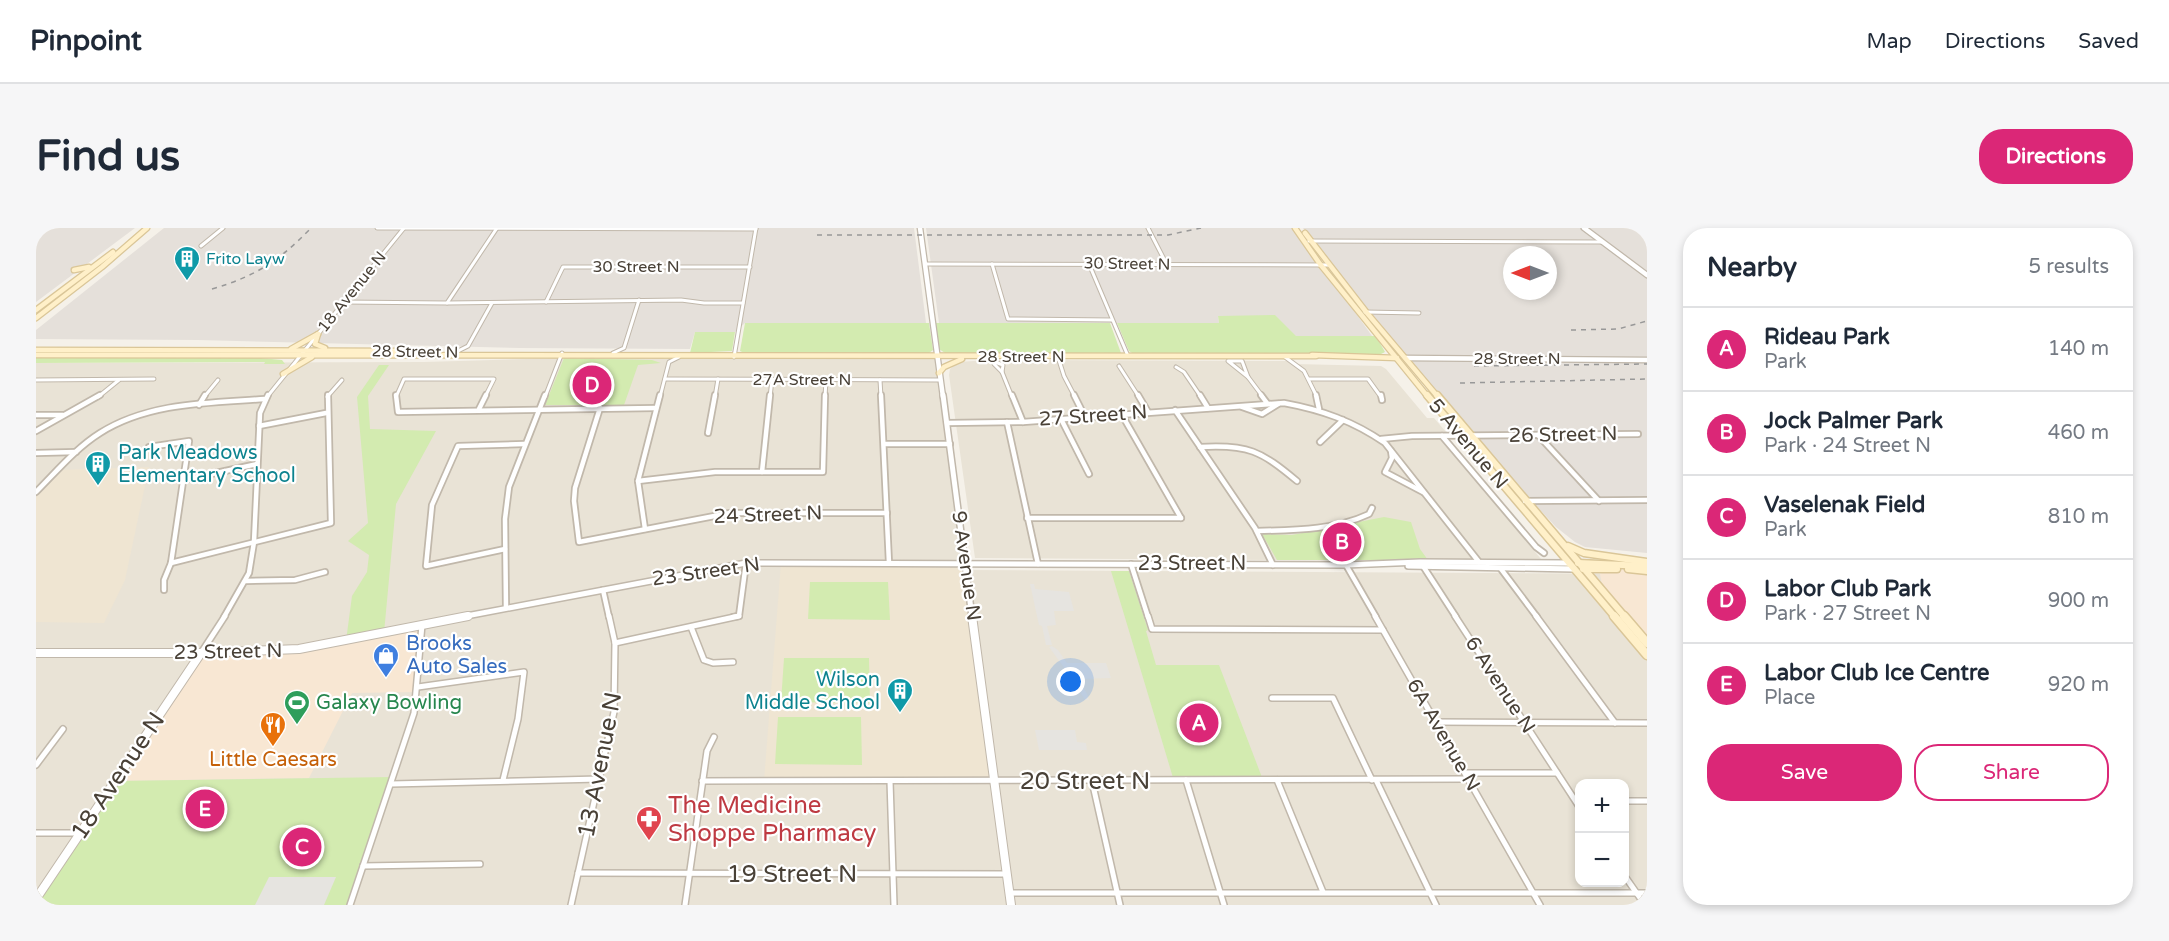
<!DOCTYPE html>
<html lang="en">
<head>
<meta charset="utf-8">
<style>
  :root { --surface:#fff; --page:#f6f6f7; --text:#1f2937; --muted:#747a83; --line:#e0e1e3; --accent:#db2777 }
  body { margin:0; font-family:"Varela Round",sans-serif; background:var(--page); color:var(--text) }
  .controls { position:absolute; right:18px; bottom:18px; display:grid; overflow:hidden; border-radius:12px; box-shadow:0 3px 9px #0003 }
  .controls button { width:54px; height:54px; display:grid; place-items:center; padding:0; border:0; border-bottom:2px solid var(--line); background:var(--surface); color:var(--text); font:30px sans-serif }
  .compass { position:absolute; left:1467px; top:18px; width:54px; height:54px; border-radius:50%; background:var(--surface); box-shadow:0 3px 9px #0003; rotate:270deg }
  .you { position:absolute; left:1035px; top:454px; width:21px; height:21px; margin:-15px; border:4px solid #fff; border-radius:50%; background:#1a73e8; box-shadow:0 0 0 9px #1a73e833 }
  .badge { display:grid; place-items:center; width:39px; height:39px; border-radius:50%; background:var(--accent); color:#fff; font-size:20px; font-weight:700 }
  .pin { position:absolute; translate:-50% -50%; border:3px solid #fff; box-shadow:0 2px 6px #0006 }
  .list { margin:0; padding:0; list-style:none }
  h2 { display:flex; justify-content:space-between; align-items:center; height:78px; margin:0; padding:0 24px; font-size:26px }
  h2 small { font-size:20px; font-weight:400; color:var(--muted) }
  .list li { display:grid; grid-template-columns:39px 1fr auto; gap:18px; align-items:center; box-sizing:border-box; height:84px; padding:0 24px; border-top:2px solid var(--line) }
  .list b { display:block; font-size:22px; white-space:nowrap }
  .list p { margin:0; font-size:20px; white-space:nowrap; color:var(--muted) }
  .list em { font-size:20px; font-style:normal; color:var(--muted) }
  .actions { display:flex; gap:12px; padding:18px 24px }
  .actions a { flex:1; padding:14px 0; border:2px solid var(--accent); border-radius:24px; text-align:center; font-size:21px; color:var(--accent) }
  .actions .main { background:var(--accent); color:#fff }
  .map { position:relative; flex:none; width:1611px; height:677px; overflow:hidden; border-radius:24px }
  header { display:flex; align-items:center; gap:36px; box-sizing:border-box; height:84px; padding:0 30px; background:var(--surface); border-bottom:2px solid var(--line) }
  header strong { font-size:28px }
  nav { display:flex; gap:33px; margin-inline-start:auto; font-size:21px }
  .intro { display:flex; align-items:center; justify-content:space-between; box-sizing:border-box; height:144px; padding:0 36px }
  h1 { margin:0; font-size:42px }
  .button { padding:15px 27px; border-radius:24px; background:var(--accent); color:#fff; font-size:21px; font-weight:700 }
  main { display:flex; gap:36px; padding:0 36px }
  aside { flex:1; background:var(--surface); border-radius:24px; box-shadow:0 3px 9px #0003 }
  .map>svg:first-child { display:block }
  .residential { fill:#e9e3d6; fill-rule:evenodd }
  .commercial { fill:#f8e7d3 }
  .industrial { fill:#e5e0da; fill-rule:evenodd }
  .education { fill:#efe5d2 }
  .green { fill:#d3ebb0 }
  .parking { fill:#e6e4e0 }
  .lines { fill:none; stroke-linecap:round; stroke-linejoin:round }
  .minor-far2-casing { stroke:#c1b8ab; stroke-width:5 }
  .minor-far1-casing { stroke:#c1b8ab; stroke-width:8 }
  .minor-casing { stroke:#c1b8ab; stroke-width:8 }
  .tertiary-far2-casing { stroke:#c1b8ab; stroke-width:7 }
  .tertiary-far1-casing { stroke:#c1b8ab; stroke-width:8 }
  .tertiary-casing { stroke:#c1b8ab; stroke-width:10 }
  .secondary-far2-casing { stroke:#dac698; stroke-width:7 }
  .secondary-far1-casing { stroke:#dac698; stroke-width:9 }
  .secondary-casing { stroke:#dac698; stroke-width:11 }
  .minor-far2 { stroke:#fff; stroke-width:3 }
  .minor-far1 { stroke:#fff; stroke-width:4.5 }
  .minor { stroke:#fff; stroke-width:5 }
  .tertiary-far2 { stroke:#fff; stroke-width:4.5 }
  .tertiary-far1 { stroke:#fff; stroke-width:5 }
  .tertiary { stroke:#fff; stroke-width:8 }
  .secondary-far2 { stroke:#fff0c9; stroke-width:4.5 }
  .secondary-far1 { stroke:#fff0c9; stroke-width:6 }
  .secondary { stroke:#fff0c9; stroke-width:8 }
  .rail { stroke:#989898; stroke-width:1.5; stroke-dasharray:5 5; stroke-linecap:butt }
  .labels { text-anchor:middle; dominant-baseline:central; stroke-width:4.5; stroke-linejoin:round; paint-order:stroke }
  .far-culture-label { font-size:16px; fill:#0d838f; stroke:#fff; text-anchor:start }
  .far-street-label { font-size:16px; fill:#494137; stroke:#fff }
  .street-label { font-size:20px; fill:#494137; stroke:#fff }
  .culture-label { font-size:20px; fill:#0d838f; stroke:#fff; text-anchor:start }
  .shop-label { font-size:20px; fill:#366cbe; stroke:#fff; text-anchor:start }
  .leisure-label { font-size:20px; fill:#27864d; stroke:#fff; text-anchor:start }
  .food-label { font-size:20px; fill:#c56008; stroke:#fff }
  .near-street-label { font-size:24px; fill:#494137; stroke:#fff }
  .near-health-label { font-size:24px; fill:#be3a42; stroke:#fff; text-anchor:start }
</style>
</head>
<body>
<header>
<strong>Pinpoint</strong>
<nav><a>Map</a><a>Directions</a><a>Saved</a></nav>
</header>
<div class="intro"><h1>Find us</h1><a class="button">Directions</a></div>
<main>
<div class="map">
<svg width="1611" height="677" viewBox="0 0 1611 677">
  <rect width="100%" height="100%" fill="#f5f1e9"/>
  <!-- residential -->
  <g class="residential">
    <path d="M758,128l144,1 29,213 680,4v331h-1611v-542l388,-1 140,-4 168,1zM1544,556h44v98h-44z"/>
    <path d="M953,132l302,1 3,3 87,2 5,3 41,49h7l12,14 -10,1 105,126 -106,2 -460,-3 -26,-183 1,-6 9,-7z"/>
  </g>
  <!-- commercial -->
  <g class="commercial">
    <path d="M1575,341l36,2v72l-45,-58 -2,-11z"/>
    <path d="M386,397l-5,67 -65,1 -43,85 -194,3 86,-128 72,-1z"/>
  </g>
  <!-- industrial -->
  <g class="industrial">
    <path d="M0,0h99l-99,74z"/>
    <path d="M128,0h750l12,95h-181l-10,9h-40l-5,17 -170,-1 -322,-8 -162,-1v-9z"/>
    <path d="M890,0h369l77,108h-76l-78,-20 1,7h-280z"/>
    <path d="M1267,0h344v325l-62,-6 -10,-5 -19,-15 -76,-82 -68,-79zM1476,27h36v36h-36z"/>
  </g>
  <!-- education -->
  <g class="education">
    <path d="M113,239l-24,113 -21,43 -68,-1v-130l22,-22z"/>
    <path d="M745,335l185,1 29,217h-231z"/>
  </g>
  <!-- green -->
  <g class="green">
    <path d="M1239,87l21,21h80l9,16 -6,3 -247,-2 -3,-2 -12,-28h102l-1,-7z"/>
    <path d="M709,95h184l4,27 -4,3h-16l-171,-1 -2,-1z"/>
    <path d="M900,95h174l11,30h-176l-6,-4z"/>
    <path d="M659,104h40l-3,19 -42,2z"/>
    <path d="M0,128l224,2 22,2 3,4h-21l1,-2 -229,1z"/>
    <path d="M528,130l88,2 9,3 -23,2 -14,40h-79z"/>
    <path d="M343,137h10l-21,31 2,33 66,2 -40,73 -12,129 -38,8 6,-45 15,-24 2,-17 -21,-14 20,-18 -11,-126z"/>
    <path d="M1348,289l27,5 9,27 8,11h-151l-15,-26 30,1z"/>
    <path d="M1075,343h18l19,59 -2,1 10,34h63l44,115 -89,1z"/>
    <path d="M774,354h78l2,38 -82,-1z"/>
    <path d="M748,430h85l1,45 -89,-1z"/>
    <path d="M742,489h83l1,48 -87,-1z"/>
    <path d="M357,549l-43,128h-314v-6l79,-118z"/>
  </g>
  <!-- parking -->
  <g class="parking">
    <path d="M994,356h4l1,5 34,3 5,19h-20l2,14 -9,1 5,19h-6l-4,-19 -3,-1z"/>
    <path d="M1016,418l6,4 9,13h39l5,15 -33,1 9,15 2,6h-4l-15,-24 4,-2 -5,-7 -4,2 -16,-22z"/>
    <path d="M999,502h40l2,12 9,1 1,7h-48z"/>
    <path d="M233,649h67l-12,28h-69z"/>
  </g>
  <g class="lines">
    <defs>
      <g id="minor-far2">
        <path d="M341,0l379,1"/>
        <path d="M1112,0l19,37"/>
        <path d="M1273,13l294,1"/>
        <path d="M165,18l22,-18"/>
        <path d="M889,36l403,1"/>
        <path d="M956,36l16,55 104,1"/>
        <path d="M1053,36l39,92"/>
        <path d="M307,74l104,1 50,-75"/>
        <path d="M510,74l17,-35h187"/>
        <path d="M411,75l234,-3 23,3h39"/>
        <path d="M1329,84l54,1"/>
        <path d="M420,124l12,-6 24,-43"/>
        <path d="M577,125l11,-5 15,-48"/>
        <path d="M698,129l22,-129"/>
        <path d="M1022,129l6,19 11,21"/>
        <path d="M1249,129l19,14 13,26"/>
        <path d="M1192,133h14l6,16z"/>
        <path d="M959,134l8,3 -1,7 -8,-8z"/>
        <path d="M1083,138l20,31"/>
        <path d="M1140,139l8,5 17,25"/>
        <path d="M966,144l10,25"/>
        <path d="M1212,149l15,20"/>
        <path d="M629,151l275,1"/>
        <path d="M1273,151h59l13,18"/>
        <path d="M0,152l118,-1"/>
        <path d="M844,152l1,17"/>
        <path d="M62,169l21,-17"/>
        <path d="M168,169l14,-17"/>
        <path d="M231,169l137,-169"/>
        <path d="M291,169l15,-17"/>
        <path d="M360,169l8,-18h90l-9,18"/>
        <path d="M509,169l17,-44"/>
        <path d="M624,169l9,-35 10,-5"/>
        <path d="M679,169l3,-18"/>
        <path d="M734,169l2,-17"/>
        <path d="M789,169l1,-17"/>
      </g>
      <g id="minor-far1">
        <path d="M360,167l2,17 258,-4"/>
        <path d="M845,167l8,168"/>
        <path d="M976,167l11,27"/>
        <path d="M1038,167l11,22"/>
        <path d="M1102,167l10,17"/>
        <path d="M1164,167l8,13"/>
        <path d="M1225,167l6,8"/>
        <path d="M1280,167l3,14"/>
        <path d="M1345,167l1,5"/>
        <path d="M163,177l6,-10"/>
        <path d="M1206,179l20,7 16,-10"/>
        <path d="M564,180l-25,80 -1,13 5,41 151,-29h157"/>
        <path d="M443,181l7,-14"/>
        <path d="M1139,182l80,118 18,37"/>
        <path d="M0,187h27"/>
        <path d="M1086,187l59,103"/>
        <path d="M1025,191l28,55"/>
        <path d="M971,194l31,142"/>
        <path d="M911,195l76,-1 261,-19c38,7 69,18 101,40l94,119"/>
        <path d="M223,198l67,-13"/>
        <path d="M0,203l64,-36"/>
        <path d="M672,205l7,-38"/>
        <path d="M1502,207l61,66"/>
        <path d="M1406,208l94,111 8,6"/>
        <path d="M1345,211l31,-3 226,-2"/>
        <path d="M1284,214l23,-22"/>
        <path d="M848,216h66"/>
        <path d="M113,219l40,-6 -18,122 -7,17v10"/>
        <path d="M1164,219c48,-3 61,4 97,34"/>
        <path d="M1355,223l1,7 -7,14 38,20"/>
        <path d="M0,225l40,-1"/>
        <path d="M726,244l8,-77"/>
        <path d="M148,252l73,-16"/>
        <path d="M602,253l77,-9h108l2,-77"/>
        <path d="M0,264c20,-20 40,-44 64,-59 49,-31 110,-30 165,-34"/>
        <path d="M1489,273l122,-1"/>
        <path d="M991,290h154"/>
        <path d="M609,301l-7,-48 22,-86"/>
        <path d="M1221,303c37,-1 78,-1 112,-17l3,-6"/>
        <path d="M469,321l-79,17 6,-61 26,-59 66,-2"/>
        <path d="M135,335l160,-40 -3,-128"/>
        <path d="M1095,336l17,53"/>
        <path d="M1310,337l30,52"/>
        <path d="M1387,338l33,51"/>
        <path d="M1465,341l36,48"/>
        <path d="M210,353l49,-1 30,-8"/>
        <path d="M567,362l6,27"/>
        <path d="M470,380l-1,-89 4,-32 36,-92"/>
        <path d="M188,389l25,-44 5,-31 6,-129 8,-18"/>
        <path d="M697,389l6,-1 7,-53"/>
      </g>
      <g id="minor">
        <path d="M1112,388l4,13 231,1"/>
        <path d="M1339,388l165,289"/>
        <path d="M1419,388l125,192"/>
        <path d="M1500,388l79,107"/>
        <path d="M655,399l13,33 9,3 20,-1"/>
        <path d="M579,415l124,-27"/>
        <path d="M165,425l24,-37"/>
        <path d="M382,459l106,-15 -6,47 -15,61"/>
        <path d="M1236,470h61l39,82"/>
        <path d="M1399,494l212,1"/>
        <path d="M0,537l27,-36"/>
        <path d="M1430,545h91"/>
        <path d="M1150,552l38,125"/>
        <path d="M1241,552l46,112"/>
        <path d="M1340,552l60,125"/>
        <path d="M666,553l767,-2"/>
        <path d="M854,553l4,124"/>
        <path d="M1056,553l28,124"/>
        <path d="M355,556l208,-5"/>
        <path d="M1588,573h23"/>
        <path d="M0,605h43"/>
        <path d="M327,638l117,-2"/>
        <path d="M542,645l429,1"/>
        <path d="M1588,647l21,30"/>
        <path d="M974,665h637"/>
        <path d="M314,677l64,-192 8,-88"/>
        <path d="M535,677l43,-193 1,-69 -6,-27"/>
        <path d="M649,677l22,-154 7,-14"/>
      </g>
      <g id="tertiary-far2">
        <path d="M884,0l23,169"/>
        <path d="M1548,0l63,47"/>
        <path d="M1370,130l241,2"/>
      </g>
      <g id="tertiary-far1">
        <path d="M907,167l29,222"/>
        <path d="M1372,338l166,3"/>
        <path d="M425,389l285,-54 600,2 74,-3 149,1"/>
      </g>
      <g id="tertiary">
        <path d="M936,388l39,289"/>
        <path d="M0,425h165l98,-4 169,-33"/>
        <path d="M0,671l165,-246"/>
      </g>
      <g id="secondary-far2">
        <path d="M1259,0l25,36 108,133"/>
        <path d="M1269,5l62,80 71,84"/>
        <path d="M38,42l15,-3"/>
        <path d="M0,82l77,-58"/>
        <path d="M0,90l66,-51 45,-39"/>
        <path d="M282,106l-3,10 10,4"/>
        <path d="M255,121l27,-15"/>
        <path d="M0,122l366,1"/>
        <path d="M0,127l1280,1"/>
        <path d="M1276,127l85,3"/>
        <path d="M903,145l5,-6 18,-8"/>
        <path d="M247,146l29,-17"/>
      </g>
      <g id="secondary-far1">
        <path d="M1391,167l188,222"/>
        <path d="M1401,167l188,222"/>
        <path d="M1532,318l16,7 63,9"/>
        <path d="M1542,335l67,3"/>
        <path d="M1547,341h34"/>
        <path d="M1592,341l19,2"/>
      </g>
      <g id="secondary">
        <path d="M1578,388l33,39"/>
        <path d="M1588,388l23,27"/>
      </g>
    </defs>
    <!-- minor-far2 casing -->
    <use href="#minor-far2" class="minor-far2-casing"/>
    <!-- minor-far1 casing -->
    <use href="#minor-far1" class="minor-far1-casing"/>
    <!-- minor casing -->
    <use href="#minor" class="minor-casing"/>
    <!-- tertiary-far2 casing -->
    <use href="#tertiary-far2" class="tertiary-far2-casing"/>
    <!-- tertiary-far1 casing -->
    <use href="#tertiary-far1" class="tertiary-far1-casing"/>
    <!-- tertiary casing -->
    <use href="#tertiary" class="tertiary-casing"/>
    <!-- secondary-far2 casing -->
    <use href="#secondary-far2" class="secondary-far2-casing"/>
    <!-- secondary-far1 casing -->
    <use href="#secondary-far1" class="secondary-far1-casing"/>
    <!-- secondary casing -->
    <use href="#secondary" class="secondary-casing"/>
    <!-- minor-far2 -->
    <use href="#minor-far2" class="minor-far2"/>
    <!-- minor-far1 -->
    <use href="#minor-far1" class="minor-far1"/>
    <!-- minor -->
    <use href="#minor" class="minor"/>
    <!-- tertiary-far2 -->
    <use href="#tertiary-far2" class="tertiary-far2"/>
    <!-- tertiary-far1 -->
    <use href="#tertiary-far1" class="tertiary-far1"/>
    <!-- tertiary -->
    <use href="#tertiary" class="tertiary"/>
    <!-- secondary-far2 -->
    <use href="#secondary-far2" class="secondary-far2"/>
    <!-- secondary-far1 -->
    <use href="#secondary-far1" class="secondary-far1"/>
    <!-- secondary -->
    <use href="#secondary" class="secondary"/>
    <!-- rail -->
    <g class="rail">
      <path d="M781,7h351l33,-7"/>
      <path d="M176,61c44,-13 67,-28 99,-61"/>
      <path d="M1535,102l47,-1 29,-8"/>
      <path d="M1438,138l173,-2"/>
      <path d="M1424,155l187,-4"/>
    </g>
  </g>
  <!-- icons -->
  <defs>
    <symbol id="building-pin" viewBox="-11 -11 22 30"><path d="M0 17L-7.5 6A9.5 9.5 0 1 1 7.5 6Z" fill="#0f9aa8" stroke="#fff"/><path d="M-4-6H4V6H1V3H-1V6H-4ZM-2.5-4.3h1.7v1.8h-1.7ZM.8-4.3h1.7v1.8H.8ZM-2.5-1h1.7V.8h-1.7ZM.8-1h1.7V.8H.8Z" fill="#fff"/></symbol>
    <symbol id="shop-pin" viewBox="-11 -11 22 30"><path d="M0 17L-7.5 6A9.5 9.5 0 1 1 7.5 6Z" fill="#3f7fe0" stroke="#fff"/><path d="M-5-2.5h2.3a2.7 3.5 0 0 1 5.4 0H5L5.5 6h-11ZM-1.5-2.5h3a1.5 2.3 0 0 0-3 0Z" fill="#fff"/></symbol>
    <symbol id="stadium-pin" viewBox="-11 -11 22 30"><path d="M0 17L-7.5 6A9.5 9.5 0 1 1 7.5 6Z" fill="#2e9e5b" stroke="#fff"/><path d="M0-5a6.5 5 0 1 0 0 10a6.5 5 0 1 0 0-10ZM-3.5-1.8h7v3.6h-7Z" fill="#fff"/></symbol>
    <symbol id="restaurant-pin" viewBox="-11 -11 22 30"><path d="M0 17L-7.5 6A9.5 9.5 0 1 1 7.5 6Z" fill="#e8710a" stroke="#fff"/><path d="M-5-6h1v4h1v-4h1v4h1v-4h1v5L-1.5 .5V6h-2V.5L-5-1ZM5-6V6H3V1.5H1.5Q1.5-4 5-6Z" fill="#fff"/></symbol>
    <symbol id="pharmacy-pin" viewBox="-11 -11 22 30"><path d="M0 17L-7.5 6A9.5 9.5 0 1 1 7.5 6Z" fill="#e0444e" stroke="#fff"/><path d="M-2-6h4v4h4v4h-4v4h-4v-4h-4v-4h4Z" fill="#fff"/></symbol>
  </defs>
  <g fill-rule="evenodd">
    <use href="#building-pin" x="136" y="16" width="30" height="40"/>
    <use href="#building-pin" x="47" y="221" width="30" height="40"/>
    <use href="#shop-pin" x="335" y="413" width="30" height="40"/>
    <use href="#building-pin" x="849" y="448" width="30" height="40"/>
    <use href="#stadium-pin" x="246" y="460" width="30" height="40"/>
    <use href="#restaurant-pin" x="222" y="482" width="30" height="40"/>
    <use href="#pharmacy-pin" x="598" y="576" width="30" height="40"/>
  </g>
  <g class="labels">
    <!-- far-culture labels -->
    <g class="far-culture-label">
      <text x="170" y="31">Frito Layw</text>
    </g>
    <!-- far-street labels -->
    <g class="far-street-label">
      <text transform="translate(1091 36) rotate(1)">30 Street N</text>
      <text x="600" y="39">30 Street N</text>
      <text transform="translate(316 64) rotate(-51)">18 Avenue N</text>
      <text transform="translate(379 124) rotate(1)">28 Street N</text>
      <text x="985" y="129">28 Street N</text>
      <text x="1481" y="131">28 Street N</text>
      <text x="766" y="152">27A Street N</text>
    </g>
    <!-- street labels -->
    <g class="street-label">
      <text transform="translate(1057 188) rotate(-4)">27 Street N</text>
      <text transform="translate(1527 207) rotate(-1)">26 Street N</text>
      <text transform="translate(1432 216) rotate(50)">5 Avenue N</text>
      <text transform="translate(732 287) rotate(-2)">24 Street N</text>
      <text x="1156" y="336">23 Street N</text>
      <text transform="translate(930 338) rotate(82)">9 Avenue N</text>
      <text transform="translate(670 344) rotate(-8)">23 Street N</text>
      <text transform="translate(192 424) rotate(-1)">23 Street N</text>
      <text transform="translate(1464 457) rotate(57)">6 Avenue N</text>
      <text transform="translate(1407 507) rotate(60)">6A Avenue N</text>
    </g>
    <!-- culture labels -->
    <g class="culture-label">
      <text x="82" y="225">Park Meadows<tspan x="82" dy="23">Elementary School</tspan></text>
      <text x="844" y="452" text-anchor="end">Wilson<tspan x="844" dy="23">Middle School</tspan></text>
    </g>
    <!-- shop labels -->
    <g class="shop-label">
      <text x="370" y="416">Brooks<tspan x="370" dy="23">Auto Sales</tspan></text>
    </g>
    <!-- leisure labels -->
    <g class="leisure-label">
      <text x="280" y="475">Galaxy Bowling</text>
    </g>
    <!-- food labels -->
    <g class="food-label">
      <text x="237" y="532">Little Caesars</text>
    </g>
    <!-- near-street labels -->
    <g class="near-street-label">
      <text transform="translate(564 537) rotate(-79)">13 Avenue N</text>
      <text transform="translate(82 548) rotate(-56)">18 Avenue N</text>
      <text x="1049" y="553">20 Street N</text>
      <text x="756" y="646">19 Street N</text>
    </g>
    <!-- near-health labels -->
    <g class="near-health-label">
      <text x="632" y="577">The Medicine<tspan x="632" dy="28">Shoppe Pharmacy</tspan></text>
    </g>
  </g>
</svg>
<div class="controls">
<button>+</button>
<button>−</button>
</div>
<svg class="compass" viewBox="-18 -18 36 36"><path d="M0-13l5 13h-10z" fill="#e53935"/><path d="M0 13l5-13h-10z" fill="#747a83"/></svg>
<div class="you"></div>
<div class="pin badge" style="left:1163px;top:495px">A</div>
<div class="pin badge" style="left:1306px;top:314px">B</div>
<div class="pin badge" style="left:266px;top:619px">C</div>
<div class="pin badge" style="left:556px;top:157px">D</div>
<div class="pin badge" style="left:169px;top:581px">E</div>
</div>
<aside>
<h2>Nearby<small>5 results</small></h2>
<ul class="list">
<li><span class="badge">A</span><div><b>Rideau Park</b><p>Park</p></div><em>140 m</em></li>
<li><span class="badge">B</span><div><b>Jock Palmer Park</b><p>Park · 24 Street N</p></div><em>460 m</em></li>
<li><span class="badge">C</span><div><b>Vaselenak Field</b><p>Park</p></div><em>810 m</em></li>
<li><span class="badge">D</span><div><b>Labor Club Park</b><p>Park · 27 Street N</p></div><em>900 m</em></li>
<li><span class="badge">E</span><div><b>Labor Club Ice Centre</b><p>Place</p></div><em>920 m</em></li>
</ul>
<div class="actions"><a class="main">Save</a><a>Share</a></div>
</aside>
</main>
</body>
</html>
